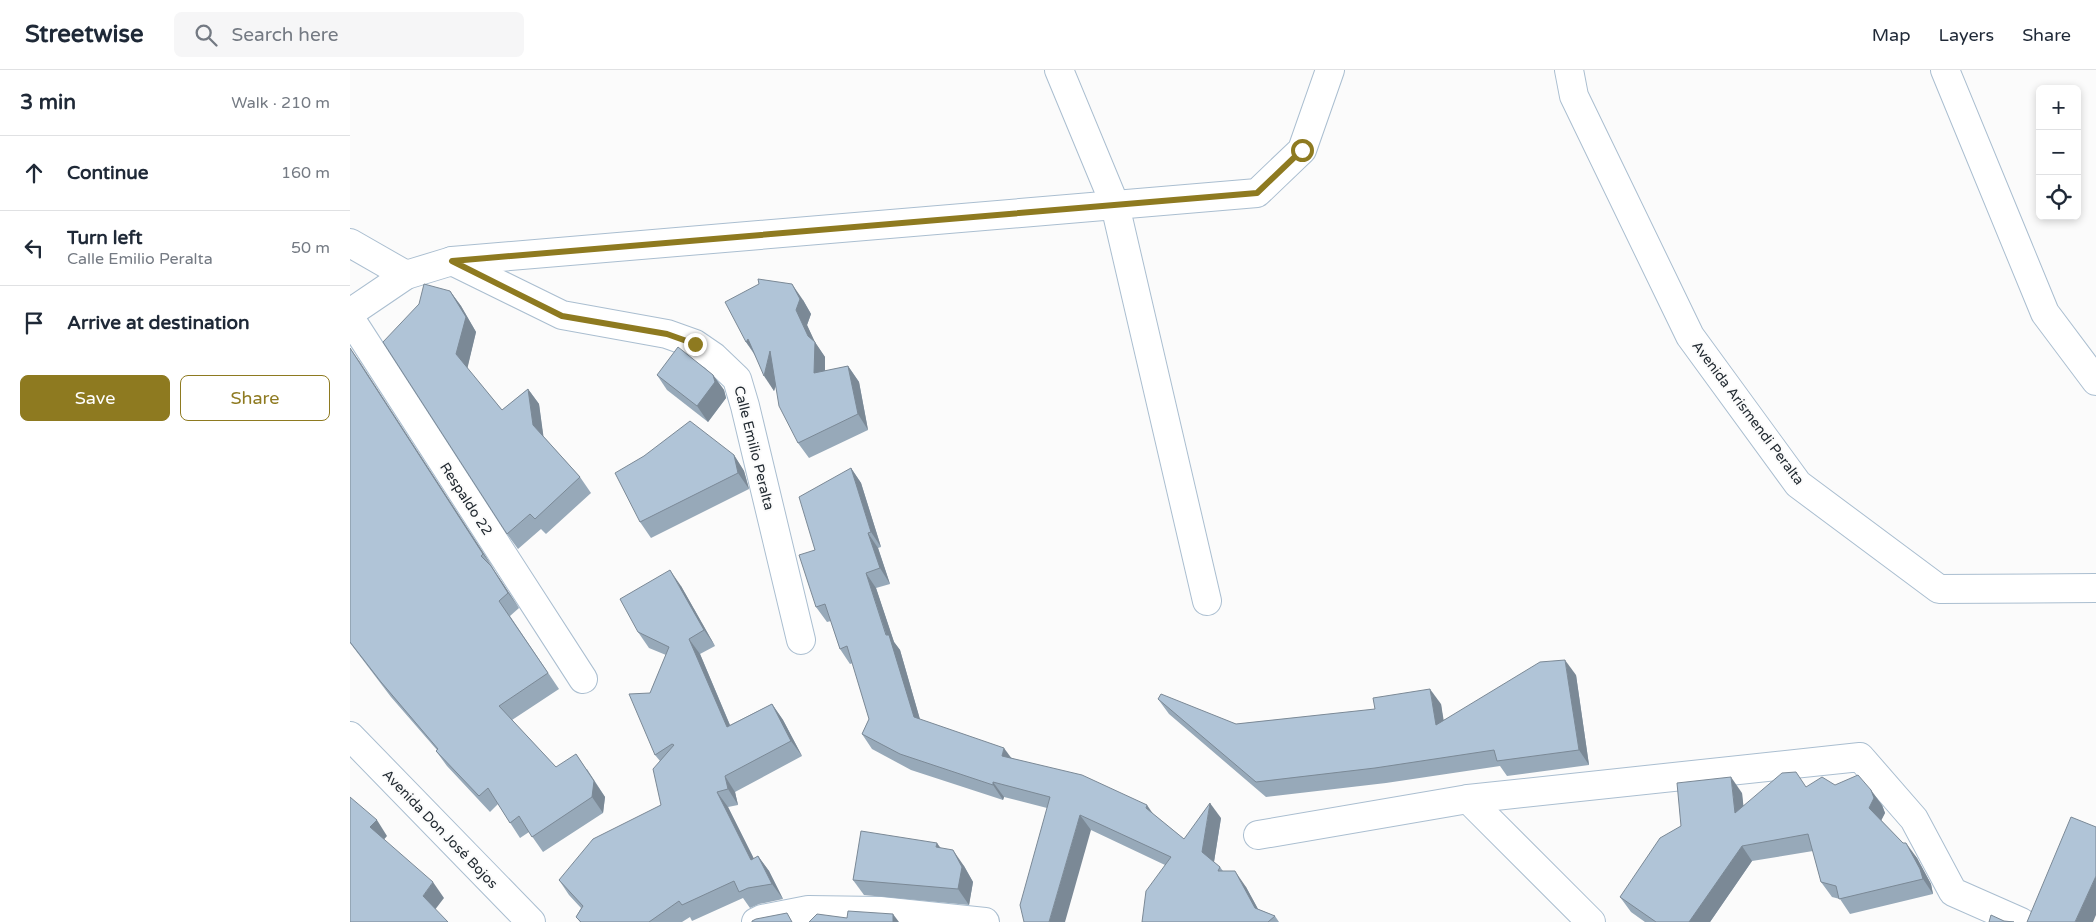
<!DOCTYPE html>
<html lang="en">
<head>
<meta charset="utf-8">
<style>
  :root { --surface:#fff; --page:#f6f6f7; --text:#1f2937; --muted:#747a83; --line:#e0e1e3; --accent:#8e7a20 }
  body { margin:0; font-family:"Varela Round",sans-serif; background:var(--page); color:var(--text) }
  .controls { position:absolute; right:15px; top:15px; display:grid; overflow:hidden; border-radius:8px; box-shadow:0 2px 8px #0003 }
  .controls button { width:45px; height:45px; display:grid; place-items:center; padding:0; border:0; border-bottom:1px solid var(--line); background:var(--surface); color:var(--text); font:25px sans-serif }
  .stop { position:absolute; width:15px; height:15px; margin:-11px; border:4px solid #8e7a20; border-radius:50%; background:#fff }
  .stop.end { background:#8e7a20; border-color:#fff; box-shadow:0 1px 5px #0008 }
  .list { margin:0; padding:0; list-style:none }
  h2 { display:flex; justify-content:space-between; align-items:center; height:65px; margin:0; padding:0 20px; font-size:21px }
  h2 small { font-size:16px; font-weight:400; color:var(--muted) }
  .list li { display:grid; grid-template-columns:32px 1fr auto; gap:15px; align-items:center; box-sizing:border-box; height:75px; padding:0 20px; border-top:1px solid var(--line) }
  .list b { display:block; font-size:19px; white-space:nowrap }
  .list p { margin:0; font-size:16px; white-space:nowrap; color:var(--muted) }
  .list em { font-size:16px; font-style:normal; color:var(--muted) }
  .actions { display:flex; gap:10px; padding:15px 20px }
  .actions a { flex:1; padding:11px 0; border:1px solid var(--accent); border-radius:8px; text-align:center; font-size:18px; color:var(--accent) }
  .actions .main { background:var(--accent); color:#fff }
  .icon { flex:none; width:28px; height:28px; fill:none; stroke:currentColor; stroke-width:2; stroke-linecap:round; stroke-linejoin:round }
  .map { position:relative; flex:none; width:1746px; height:852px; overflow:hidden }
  header { display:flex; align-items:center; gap:30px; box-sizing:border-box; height:70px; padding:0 25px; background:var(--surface); border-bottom:1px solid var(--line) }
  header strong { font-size:24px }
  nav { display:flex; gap:28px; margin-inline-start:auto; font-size:18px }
  .search { width:350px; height:45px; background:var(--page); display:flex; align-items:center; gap:12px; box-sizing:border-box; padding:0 18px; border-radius:8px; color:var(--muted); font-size:19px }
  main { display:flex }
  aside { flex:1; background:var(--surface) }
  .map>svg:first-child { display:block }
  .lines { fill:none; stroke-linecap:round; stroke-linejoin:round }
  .minor-casing { stroke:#aabed0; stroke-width:30 }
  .tertiary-casing { stroke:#aabed0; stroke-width:30 }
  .minor { stroke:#fff; stroke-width:28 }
  .tertiary { stroke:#fff; stroke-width:28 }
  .wall { fill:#97a9b9 }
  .shaded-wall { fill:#7b8996 }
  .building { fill:#b0c4d7; stroke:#7b8996 }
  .route { stroke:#8e7a20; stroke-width:6 }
  .labels { text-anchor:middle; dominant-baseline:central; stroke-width:4; stroke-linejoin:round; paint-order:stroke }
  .street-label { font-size:14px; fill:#232b32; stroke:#fbfbfb }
</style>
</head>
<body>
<header>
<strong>Streetwise</strong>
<div class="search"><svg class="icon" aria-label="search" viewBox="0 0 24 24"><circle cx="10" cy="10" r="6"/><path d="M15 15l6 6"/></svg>Search here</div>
<nav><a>Map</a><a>Layers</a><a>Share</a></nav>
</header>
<main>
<aside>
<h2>3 min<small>Walk · 210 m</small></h2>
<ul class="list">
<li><svg class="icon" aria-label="ahead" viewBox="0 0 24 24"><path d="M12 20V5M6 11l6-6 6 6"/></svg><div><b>Continue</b></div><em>160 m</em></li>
<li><svg class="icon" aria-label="left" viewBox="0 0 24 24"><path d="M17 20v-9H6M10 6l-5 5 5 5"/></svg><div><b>Turn left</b><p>Calle Emilio Peralta</p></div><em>50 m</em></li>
<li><svg class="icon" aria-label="arrive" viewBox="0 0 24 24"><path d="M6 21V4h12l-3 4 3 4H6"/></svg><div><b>Arrive at destination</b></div></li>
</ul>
<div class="actions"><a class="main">Save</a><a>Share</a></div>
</aside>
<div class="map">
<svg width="1746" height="852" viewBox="0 0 1746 852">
  <rect width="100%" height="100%" fill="#fbfbfb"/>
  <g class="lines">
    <defs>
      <g id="minor">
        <path d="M709,0l56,135 92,396"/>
        <path d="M1219,0l5,26 116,240 108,148 141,105 157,-1"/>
        <path d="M1595,0l100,243 51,68"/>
        <path d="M0,173l56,32 46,-14 110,54 105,19 28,10 19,13 23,22 8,27 56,234"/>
        <path d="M102,191l805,-68 45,-43 28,-80"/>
        <path d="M0,243l56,-38"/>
        <path d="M0,248l233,361"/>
        <path d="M1118,729l123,123"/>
        <path d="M908,765l210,-36 392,-42 54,62 39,73 68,30"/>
        <path d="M406,852l6,-3 46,-9 72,1 105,11"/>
      </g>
      <path id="tertiary" d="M0,666l181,186"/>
    </defs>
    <!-- minor casing -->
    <use href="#minor" class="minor-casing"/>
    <!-- tertiary casing -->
    <use href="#tertiary" class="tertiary-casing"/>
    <!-- minor -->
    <use href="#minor" class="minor"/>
    <!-- tertiary -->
    <use href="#tertiary" class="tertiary"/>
  </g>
  <!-- wall -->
  <g class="wall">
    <path d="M100,221l11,15 15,26 -9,36 35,42 26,-21 11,15 4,32 37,41 11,16 -45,41 -5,-5 -23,20 -11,-15 -88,-230z"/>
    <path d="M453,230l8,14 -4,11 7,16 11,16v14l23,-5 11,16 9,48 -59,28 -11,-15 -22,-57 -2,5 -20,-37 -8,-12z"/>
    <path d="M0,278l169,260 -9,8 49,73 -47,31 44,47 31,2 18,28 -2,16 -60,39 -14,-20 -9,6 -22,-34 -8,8 -43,-46 -11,-15 1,-1 -46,-53 -41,-54z"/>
    <path d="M307,305h56l11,15 2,8 -18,24 -41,-32z"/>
    <path d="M384,385l10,16 5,18 -98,49 -11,-16 4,-66z"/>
    <path d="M501,398l10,15 20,64 -3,1 12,36 -14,4 18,54 6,8 20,70 92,38 141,56 31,25 37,-21 -7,44 6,5 3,4 23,16 12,22 17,7 4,6h-137l23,-57 -74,-35 -44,-22 -43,-11 -1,3 -92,-30 -39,-21 -10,-15 7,-15 -16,-56 -3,1 -10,-15 -9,-28 -4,1 -11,-15 -1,-57z"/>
    <path d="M331,516l34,60 -15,8 30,71 42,-21 11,16 19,36 -67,36 3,13 -10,2 26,52 4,-3 11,15 14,28 -24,5 -9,4 -7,-10 -51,23 -2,-4 -8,5h-102l-4,-5 5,-9 -12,-13 -10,-15 102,-75 -1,-44 -5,-6 -5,-62 16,-38 -17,-7 -11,-16z"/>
    <path d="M1226,605l13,90 -82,11 -7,-10 -114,17 -120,14 -97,-83 -11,-15 78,25 205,-20 2,16z"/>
    <path d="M1485,715l47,20 3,8 -4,7 36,38 14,26 2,10 -83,20 -10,-15 -8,-2 -11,-15 -8,-31 -61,10 -42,61h-65l-14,-10 -11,-15 61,-71 61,-33 1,13 63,-19z"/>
    <path d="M591,778l23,18 9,16 -4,23 -105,-10 -11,-15z"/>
  </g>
  <!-- shaded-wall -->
  <g class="shaded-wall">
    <path d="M442,214l11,16 8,14 -4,11 8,17 10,15v32l-11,-16 -6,-37 -12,-26z"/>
    <path d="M100,221l11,15 15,26 -9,38 -11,-16z"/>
    <path d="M398,269l9,18 -11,-15z"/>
    <path d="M0,278l10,14 134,207 -11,-15z"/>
    <path d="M420,281l11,16 -7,24 -10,-15z"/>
    <path d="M498,296l11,16 9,48 -10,-16z"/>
    <path d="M363,305l11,15 2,8 -18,24 -11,-16z"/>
    <path d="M178,319l11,15 5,36 -11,-15z"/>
    <path d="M384,385l10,16 5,18 -11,-16z"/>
    <path d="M501,398l10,15 20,64 -10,-15z"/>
    <path d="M518,463l10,15 12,36 -10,-16z"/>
    <path d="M141,496l11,16 17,26 -11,-15z"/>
    <path d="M320,500l11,16 34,60 -11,-16z"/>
    <path d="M516,503l10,15 18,54 6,8 24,83 -10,-16z"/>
    <path d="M339,569l11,15 37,88 -10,-15z"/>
    <path d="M1215,590l11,15 13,90 -10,-15z"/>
    <path d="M1080,619l11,15 6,36 -11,-15z"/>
    <path d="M422,634l11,16 19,36 -11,-15z"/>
    <path d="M654,678l11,15 -13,-7z"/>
    <path d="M226,684l29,43 -2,16 -11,-16z"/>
    <path d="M375,706l10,16 3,13 -10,-16z"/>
    <path d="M1381,707l11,16 4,35 -11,-15z"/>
    <path d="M643,712l11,15 -1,3 -10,-15z"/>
    <path d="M1521,720l11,15 3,8 -5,10 -11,-15z"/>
    <path d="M367,722l11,15 34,68 -11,-15z"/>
    <path d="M860,733l11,15 -8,50 -11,-16z"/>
    <path d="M797,735l11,16 -12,-13z"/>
    <path d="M730,745l11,15 -26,92h-16z"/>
    <path d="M27,750l10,16 -6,7 -11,-16z"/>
    <path d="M587,773l11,15 -12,-11z"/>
    <path d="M1556,773l11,15 14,26 2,10 -10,-15z"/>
    <path d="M1392,776l10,15 -42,61h-21z"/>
    <path d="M603,780l11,16 9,16 -4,23 -11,-16z"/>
    <path d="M408,786l11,15 14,28 -11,-15z"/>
    <path d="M885,801l11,16 19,35 -10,-14z"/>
    <path d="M1746,806v39l-3,7h-18z"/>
    <path d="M83,812l11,16 -10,13 -11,-15z"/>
    <path d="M543,844l6,8h-6z"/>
  </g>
  <!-- building -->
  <g class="building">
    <path d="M408,209l34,5 8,15 -4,11 12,26 7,6 -1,31 34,-7 10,48 -60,29 -19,-37 -9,-55 -6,25 -16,-37 -2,3 -21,-40 34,-18z"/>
    <path d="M74,214l26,7 16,26 -10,37 46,56 26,-21 5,36 47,52 -45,42 -5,-5 -23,20 -124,-192 36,-38z"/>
    <path d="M328,277l35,28 2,7 -18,24 -40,-31z"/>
    <path d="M0,278l133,206 -2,2 10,10 17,27 -9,8 49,72 -49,33 57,61 20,-13 18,27 -2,16 -60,40 -13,-21 -9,7 -22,-35 -9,8 -43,-45 2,-2 -57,-67 -31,-40z"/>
    <path d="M340,351l44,34 4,18 -98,49 -25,-49 29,-17z"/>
    <path d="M501,398l20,64 -3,1 12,35 -14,5 20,62h3l25,82 90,31 -2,8 80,19 65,30 -1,3 38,31 26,-36 -8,49 18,15 -2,4h17l20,37 20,8 -7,6h-126l4,-31 25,-34 -91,-42 -31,107h-25l-4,-17 30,-108 -57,-15v3l-93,-31 -38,-20 7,-15 -22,-73 -7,3 -15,-45 -9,3 -17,-52 16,-5 -16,-53z"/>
    <path d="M320,500l34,60 -15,9 38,88 45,-23 19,37 -66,35 3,13 -11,3 34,68 7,-4 14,28 -24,4 -9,4 -5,-11 -52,24 -3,-4 -30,21h-68l-5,-5 7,-11 -24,-26 34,-41 68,-34 -8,-36 21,-24 -2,-1 -17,11 -26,-61 21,-1 19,-46 -31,-15 -18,-33z"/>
    <path d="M1215,590l14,90 -82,11 -3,-11 -119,18 -119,14 -98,-83 3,-5 75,30 139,-15 -2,-11 57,-9 6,36 104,-63z"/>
    <path d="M1446,702l10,15 16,-10 13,8 23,-10 13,15 3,8 -5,10 34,35h3l14,26 3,10 -84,20 -3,-13 -15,-4 -13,-48 -66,12 -53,76h-33l-36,-25 40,-59 21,-12 -4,-43 54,-6 4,36 47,-40z"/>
    <path d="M0,727l27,23 -7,7 63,55 -10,14 25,26h-98z"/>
    <path d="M1721,747l25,10v49l-21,46h-48z"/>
    <path d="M511,761l76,12 -1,4 17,3 9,17 -4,22 -105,-9z"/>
    <path d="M498,841l45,3v8h-84l8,-8 30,4z"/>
    <path d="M437,843l5,9h-40v-1l4,-2z"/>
    <path d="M1641,845l13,6 10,1h-25z"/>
  </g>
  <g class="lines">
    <!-- route -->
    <path class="route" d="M345,274l-28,-10 -105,-18 -110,-55 805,-68 45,-43"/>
  </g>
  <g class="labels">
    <!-- street labels -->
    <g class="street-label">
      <text transform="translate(1398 343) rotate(53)">Avenida Arismendi Peralta</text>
      <text transform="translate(404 378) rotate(76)">Calle Emilio Peralta</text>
      <text transform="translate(116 429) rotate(57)">Respaldo 22</text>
      <text transform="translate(90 759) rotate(46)">Avenida Don José Bojos</text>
    </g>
  </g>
</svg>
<div class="controls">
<button>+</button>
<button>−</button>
<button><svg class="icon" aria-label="locate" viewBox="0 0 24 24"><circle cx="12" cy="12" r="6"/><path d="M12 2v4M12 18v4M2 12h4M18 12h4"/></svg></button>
</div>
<div class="stop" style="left:952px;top:80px"></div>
<div class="stop end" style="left:345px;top:274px"></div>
</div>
</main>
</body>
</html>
